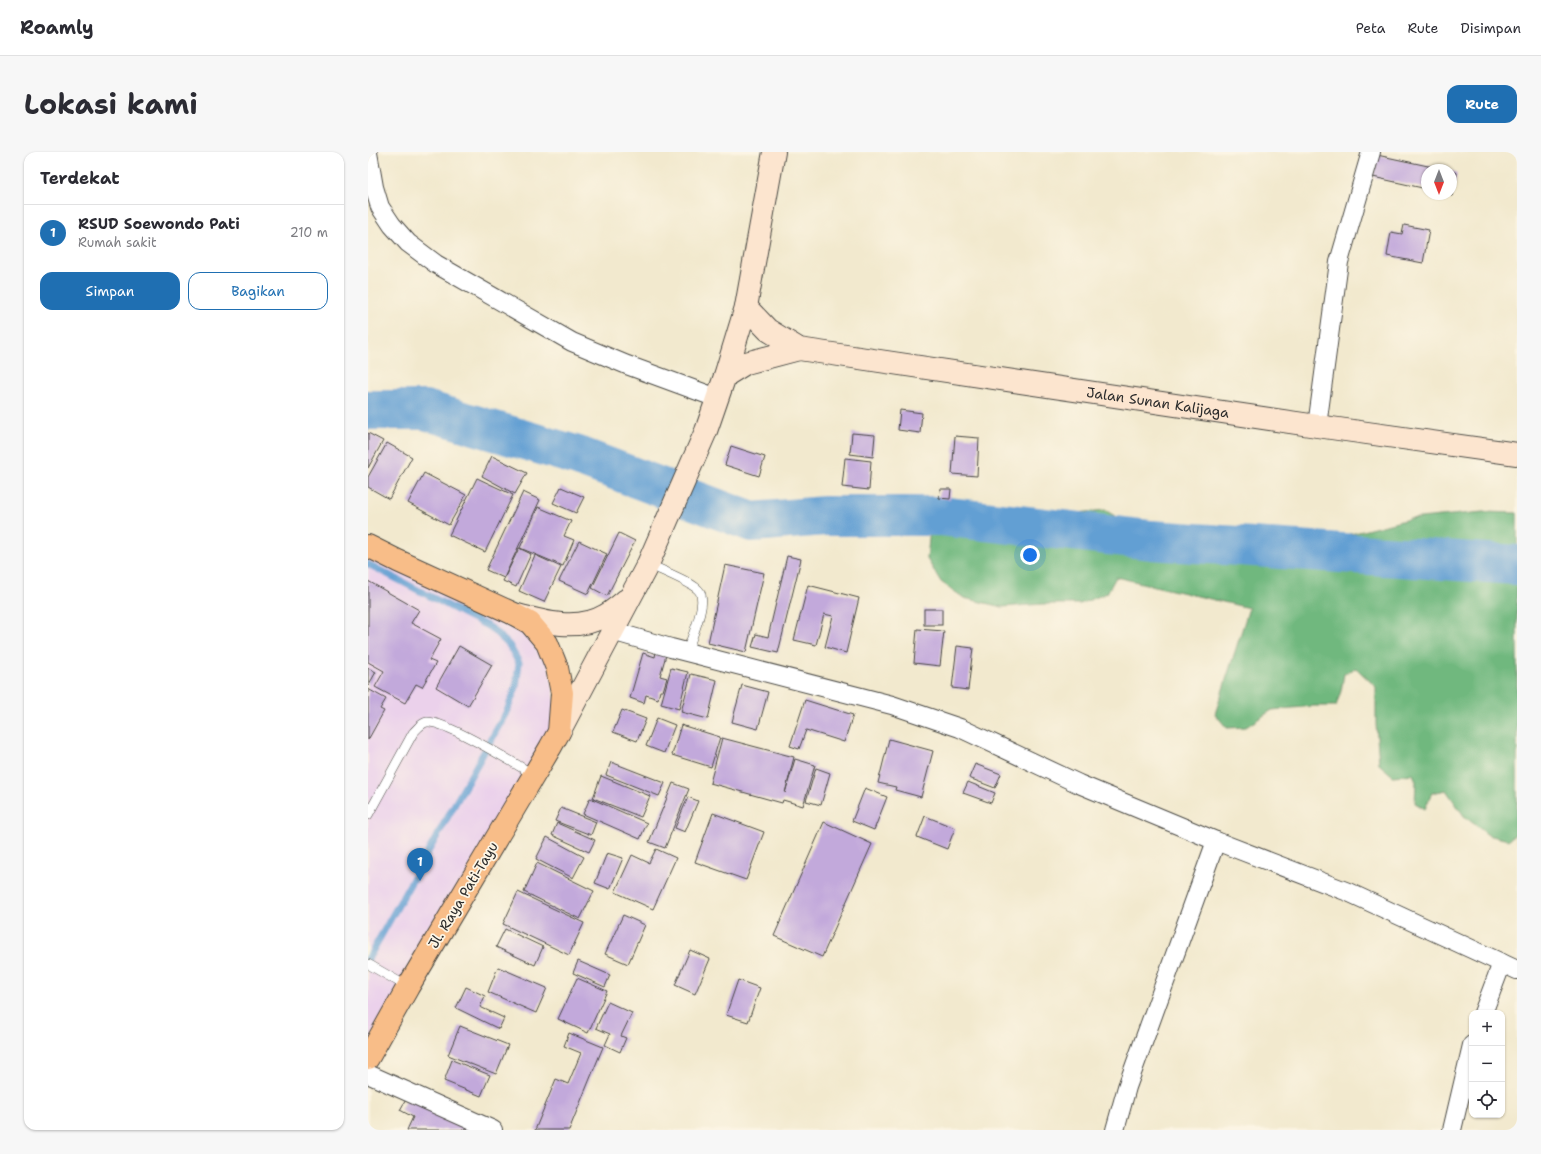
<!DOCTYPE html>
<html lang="id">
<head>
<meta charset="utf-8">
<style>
  :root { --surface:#fff; --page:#f7f7f7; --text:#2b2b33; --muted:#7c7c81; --line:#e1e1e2; --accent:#1f6fb2 }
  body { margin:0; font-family:"Shantell Sans",sans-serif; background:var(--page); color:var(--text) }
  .controls { position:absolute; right:12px; bottom:12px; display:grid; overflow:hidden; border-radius:8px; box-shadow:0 1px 3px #0004 }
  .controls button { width:36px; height:36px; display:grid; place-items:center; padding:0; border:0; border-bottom:1px solid var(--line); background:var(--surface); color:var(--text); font:20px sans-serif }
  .compass { position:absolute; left:1053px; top:12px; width:36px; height:36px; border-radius:50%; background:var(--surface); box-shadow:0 1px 3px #0004; rotate:180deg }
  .you { position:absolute; left:662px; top:403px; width:14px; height:14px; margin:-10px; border:3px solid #fff; border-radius:50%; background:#1a73e8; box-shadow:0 0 0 6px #1a73e833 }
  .badge { display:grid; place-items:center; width:26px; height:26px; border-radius:50%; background:var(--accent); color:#fff; font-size:13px; font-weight:700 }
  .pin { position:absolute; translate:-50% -33px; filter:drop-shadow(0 1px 2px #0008) }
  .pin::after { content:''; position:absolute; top:21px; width:14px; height:12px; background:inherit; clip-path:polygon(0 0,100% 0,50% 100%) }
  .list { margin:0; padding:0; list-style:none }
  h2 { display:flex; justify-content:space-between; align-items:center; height:52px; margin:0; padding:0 16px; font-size:17px }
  h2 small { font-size:13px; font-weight:400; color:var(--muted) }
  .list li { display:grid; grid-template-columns:26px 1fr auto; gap:12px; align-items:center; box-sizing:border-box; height:56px; padding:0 16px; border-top:1px solid var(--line) }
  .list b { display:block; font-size:15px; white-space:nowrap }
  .list p { margin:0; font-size:13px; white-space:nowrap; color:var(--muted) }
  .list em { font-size:13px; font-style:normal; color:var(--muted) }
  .actions { display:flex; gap:8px; padding:12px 16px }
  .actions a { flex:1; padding:9px 0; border:1px solid var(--accent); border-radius:12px; text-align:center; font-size:14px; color:var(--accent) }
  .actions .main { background:var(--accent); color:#fff }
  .icon { flex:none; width:22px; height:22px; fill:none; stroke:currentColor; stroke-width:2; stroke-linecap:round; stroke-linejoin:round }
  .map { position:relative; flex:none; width:1149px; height:978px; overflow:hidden; border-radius:12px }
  header { display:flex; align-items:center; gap:24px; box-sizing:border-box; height:56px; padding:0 20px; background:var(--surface); border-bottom:1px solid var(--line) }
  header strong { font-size:19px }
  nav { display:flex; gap:22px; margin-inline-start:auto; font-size:14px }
  .intro { display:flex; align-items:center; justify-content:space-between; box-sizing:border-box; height:96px; padding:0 24px }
  h1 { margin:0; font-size:28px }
  .button { padding:10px 18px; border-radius:12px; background:var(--accent); color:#fff; font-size:14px; font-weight:700 }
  main { display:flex; gap:24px; padding:0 24px }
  aside { flex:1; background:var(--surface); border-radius:12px; box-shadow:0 1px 3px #0004 }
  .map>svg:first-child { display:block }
  .built { fill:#ebd1eb }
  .forest { fill:#70b87e; stroke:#4e7254 }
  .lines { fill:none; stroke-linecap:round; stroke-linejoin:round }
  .stream { stroke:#629fd3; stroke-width:7 }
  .river { stroke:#629fd3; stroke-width:40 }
  .building { fill:#c2a9db }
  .lane-casing { stroke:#494843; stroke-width:10 }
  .street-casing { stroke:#494843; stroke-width:20 }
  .secondary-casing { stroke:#494843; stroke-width:24 }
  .primary-casing { stroke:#494843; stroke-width:24 }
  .lane { stroke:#fff; stroke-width:9 }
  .street { stroke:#fff; stroke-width:18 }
  .secondary { stroke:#fce5cf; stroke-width:22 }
  .primary { stroke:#f8bd88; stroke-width:22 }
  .labels { text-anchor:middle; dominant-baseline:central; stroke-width:3.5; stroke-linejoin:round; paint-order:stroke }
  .street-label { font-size:14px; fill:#2b2b2b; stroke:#fcf5e5 }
</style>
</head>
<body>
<header>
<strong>Roamly</strong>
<nav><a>Peta</a><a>Rute</a><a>Disimpan</a></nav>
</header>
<div class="intro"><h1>Lokasi kami</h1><a class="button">Rute</a></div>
<main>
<aside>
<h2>Terdekat<small></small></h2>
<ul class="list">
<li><span class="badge">1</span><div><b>RSUD Soewondo Pati</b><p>Rumah sakit</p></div><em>210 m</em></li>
</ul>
<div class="actions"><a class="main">Simpan</a><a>Bagikan</a></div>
</aside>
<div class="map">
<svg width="1149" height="978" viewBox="0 0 1149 978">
  <rect width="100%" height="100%" fill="#fcf5e5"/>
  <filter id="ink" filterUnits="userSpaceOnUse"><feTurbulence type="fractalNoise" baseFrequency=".025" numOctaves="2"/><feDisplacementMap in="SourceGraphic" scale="8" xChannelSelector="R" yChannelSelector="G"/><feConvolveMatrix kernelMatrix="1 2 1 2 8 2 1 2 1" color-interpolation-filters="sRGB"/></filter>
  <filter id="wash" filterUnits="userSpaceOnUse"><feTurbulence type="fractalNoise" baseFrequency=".012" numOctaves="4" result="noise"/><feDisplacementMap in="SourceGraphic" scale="16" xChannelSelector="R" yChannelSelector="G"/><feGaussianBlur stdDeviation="0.9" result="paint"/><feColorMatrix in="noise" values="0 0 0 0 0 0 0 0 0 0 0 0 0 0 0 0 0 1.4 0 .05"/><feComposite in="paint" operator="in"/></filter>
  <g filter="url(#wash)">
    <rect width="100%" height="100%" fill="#f2e9ce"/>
    <!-- built -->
    <path class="built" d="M0,394l179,97 12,89 -191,326z"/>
    <!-- forest -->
    <path class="forest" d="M562,356l129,7 46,-5 69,42 76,8 159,-41 74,-7 34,1v320l-9,7 -20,-5 -24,-19 -18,-26 -14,3 -7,16 -10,-6 1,-22 -3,-7 -20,2 -14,-12 -3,-40v-37l-20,-19 -12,6 -3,17 -5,15h-23l-41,4 -26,17 -19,1 -12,-14 34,-106 -133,-31 -9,16 -27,11h-37l-41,3 -38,-9 -23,-16 -14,-23 3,-30z"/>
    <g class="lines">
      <!-- stream -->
      <path class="stream" d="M0,412l123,64 18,17 10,18 -3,24 -9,24 -139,248"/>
      <!-- river -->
      <path class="river" d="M0,258h57l153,46 174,66 73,-6h115l211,24 366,25"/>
    </g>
    <g id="blocks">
      <!-- building -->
      <g class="building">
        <path d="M1009,3l65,14v1h-15v19l-54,-12z"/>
        <path d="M1083,19l6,2 -5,23h-1z"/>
        <path d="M1036,73l25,5 -6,33 -36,-7 4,-24 11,2z"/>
        <path d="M532,258l22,3 -2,20 -22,-3z"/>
        <path d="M0,281l15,8 -15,27z"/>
        <path d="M484,281l23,2 -2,22 -23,-3z"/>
        <path d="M587,284l24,2 -2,38 -25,-2z"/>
        <path d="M19,291l25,14 -23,42 -21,-12v-10z"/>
        <path d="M363,294l34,11 -6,19 -34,-11z"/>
        <path d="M124,304l35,17 -12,21 -33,-18z"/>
        <path d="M477,306l26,3 -2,29 -27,-3z"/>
        <path d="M56,321l42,22 -17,30 -41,-22z"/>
        <path d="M109,326l36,17 -28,57 -36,-17z"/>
        <path d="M193,335l23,10 -8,16 -23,-10z"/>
        <path d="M572,337h11l-1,10 -11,-1z"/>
        <path d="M155,340l17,8 -36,78 -18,-8z"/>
        <path d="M170,355l33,14 -7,15 10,4 -11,26 -43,-18z"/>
        <path d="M251,381l16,8 -28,55 -15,-8z"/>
        <path d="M211,389l28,13 -19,40 -29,-13z"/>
        <path d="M151,396l12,6 -15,33 -13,-6z"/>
        <path d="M167,403l26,12 -17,35 -25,-11z"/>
        <path d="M419,404l14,3 -23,94 -26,-6 4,-13 12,3z"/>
        <path d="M357,413l39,8 -18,79 -38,-9z"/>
        <path d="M0,429l51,29 -8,13 30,16 -12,21 7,3 -14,24 -6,-3 -11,19 -30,-16 9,-16 -16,-9z"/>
        <path d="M440,433l51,13 -13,55 -21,-6 8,-31 -9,-2 -8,31 -22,-5z"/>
        <rect x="556" y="457" width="18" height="16"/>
        <path d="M549,477l27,2 -4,35 -26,-3z"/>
        <path d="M91,494l33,19 -24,41 -32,-19z"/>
        <path d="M589,494l16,2 -5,42 -16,-2z"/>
        <path d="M288,500l10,3 -6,21 7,2 -4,13h-3l-2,8 -12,-4 -2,8 -14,-5 13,-45 12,4z"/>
        <path d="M0,516l8,4 -8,14z"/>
        <path d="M303,516l17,4 -9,37 -18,-5z"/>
        <path d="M323,522l26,6 -9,39 -27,-7z"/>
        <path d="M374,533l26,7 -10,37 -26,-7z"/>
        <path d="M0,537l18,10 -6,10 4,2 -16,29z"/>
        <path d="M437,548l48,15 -9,27 -38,-12 -7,19 -9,-3z"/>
        <path d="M254,558l24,9 -9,22 -24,-9z"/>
        <path d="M289,566l18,7 -11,28 -18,-7z"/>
        <path d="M313,573l39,12 -9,30 -39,-12z"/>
        <path d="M354,586l72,19 -9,36 10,-34 20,6 -12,41 -20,-6 -1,3 -72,-20z"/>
        <path d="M521,587l44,12 -12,46 -26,-7 1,-3 -18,-4z"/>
        <path d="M243,610l54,21 -6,13 -53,-21z"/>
        <path d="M607,612l26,10 -6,14 -26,-10z"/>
        <path d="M448,616l14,5 -9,32 -15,-4z"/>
        <path d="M233,624l49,20 -9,21 -48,-19z"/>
        <path d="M600,630l27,11 -4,10 -28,-10z"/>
        <path d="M305,631l16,6 -24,59 -16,-6z"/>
        <path d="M497,636l22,9 -13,33 -22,-9z"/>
        <path d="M320,645l10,4 -13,31 -10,-4z"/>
        <path d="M222,646l57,25 -7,16 -57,-25z"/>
        <path d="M193,656l35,14 -5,13 -36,-14z"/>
        <path d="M345,661l51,19 -18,48 -51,-18z"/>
        <path d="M557,664l30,12 -8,21 -30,-12z"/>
        <path d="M456,670l48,22 -50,113 -48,-21z"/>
        <path d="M189,671l38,17 -6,12 -37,-17z"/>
        <path d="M179,685l37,20 -11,21 -37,-19z"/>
        <path d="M288,697l20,9 -23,51 -38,-17 17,-37 17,8z"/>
        <path d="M239,701l16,5 -13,31 -15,-6z"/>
        <path d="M169,711l57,28 -14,28 -56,-27z"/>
        <path d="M150,740l66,31 -15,32 -66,-31z"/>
        <path d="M255,763l22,10 -17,39 -23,-10z"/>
        <path d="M137,777l38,18 -8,18 -39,-18z"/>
        <path d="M322,798l20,9 -15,35 -20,-9z"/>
        <path d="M210,809l32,14 -5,12 -32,-14z"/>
        <path d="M130,815l49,21 -11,25 -48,-21z"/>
        <path d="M209,826l30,13 -19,42 -30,-14z"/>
        <path d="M370,828l22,8 -12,34 -22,-7z"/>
        <path d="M98,835l19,9 -5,11 24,11 -5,11 -43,-21z"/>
        <path d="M240,850l24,11 -11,23 5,2 -6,14 -15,-7 5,-11 -14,-6z"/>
        <path d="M92,874l48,19 -12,29 -48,-19z"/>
        <path d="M201,881l34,14 -34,83h-34l21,-51 12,5 13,-31 -17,-7z"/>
        <path d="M84,908l38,15 -9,21 -37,-15z"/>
        <path d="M40,944l67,34h-68l6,-13 -13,-7z"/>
      </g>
    </g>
  </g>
  <g filter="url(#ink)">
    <use href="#blocks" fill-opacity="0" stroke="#494843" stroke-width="1"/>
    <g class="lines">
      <defs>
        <g id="lane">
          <path d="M280,412c10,5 47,19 52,28 7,13 -9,46 -13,60"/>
          <path d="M0,663l45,-82c4,-4 8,-10 14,-11 17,-2 89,42 107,53"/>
          <path d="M0,812l40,23"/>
        </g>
        <g id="street">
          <path d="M0,1l6,34 6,20 12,18 16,18 28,21 136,78 55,23 90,33"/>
          <path d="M949,274l22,-164 32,-110"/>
          <path d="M244,479l59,17 221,57 68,23 119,56 137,57 132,51 169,78"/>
          <path d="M1115,861l19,-50"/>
          <path d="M0,922l125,56"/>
          <path d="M747,978l12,-43 89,-246"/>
          <path d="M1084,978l20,-85"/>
        </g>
        <g id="secondary">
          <path id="s1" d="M378,155l22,23 31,19 518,77 200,28"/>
          <path d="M357,224l21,-13 53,-14"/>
          <path d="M146,462c29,8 64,18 92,1 7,-4 14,-10 20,-15"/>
          <path d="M191,580l89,-168 58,-133 19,-55 21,-69 28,-155"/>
        </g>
        <path id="primary" d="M0,394l30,15 114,52 18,10 17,20 10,25 5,25 -3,39 -9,16 -142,239 -40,71"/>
      </defs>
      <!-- lane casing -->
      <use href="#lane" class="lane-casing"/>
      <!-- street casing -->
      <use href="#street" class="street-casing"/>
      <!-- secondary casing -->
      <use href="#secondary" class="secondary-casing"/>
      <!-- primary casing -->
      <use href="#primary" class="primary-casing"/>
      <!-- lane -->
      <use href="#lane" class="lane"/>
      <!-- street -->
      <use href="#street" class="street"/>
      <!-- secondary -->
      <use href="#secondary" class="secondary"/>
      <!-- primary -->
      <use href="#primary" class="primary"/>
    </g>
  </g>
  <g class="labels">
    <!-- street labels -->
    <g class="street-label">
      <text stroke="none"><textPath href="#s1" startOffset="431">Jalan Sunan Kalijaga</textPath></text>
      <text transform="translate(95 743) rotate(-59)">Jl. Raya Pati-Tayu</text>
    </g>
  </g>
</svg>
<div class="controls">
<button>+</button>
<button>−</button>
<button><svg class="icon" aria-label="locate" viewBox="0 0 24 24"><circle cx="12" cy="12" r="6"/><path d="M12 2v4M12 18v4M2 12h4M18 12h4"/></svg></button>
</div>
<svg class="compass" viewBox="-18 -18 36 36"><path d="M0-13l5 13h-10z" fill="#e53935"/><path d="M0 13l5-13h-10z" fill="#7c7c81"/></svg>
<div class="you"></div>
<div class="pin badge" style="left:52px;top:729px">1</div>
</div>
</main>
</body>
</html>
